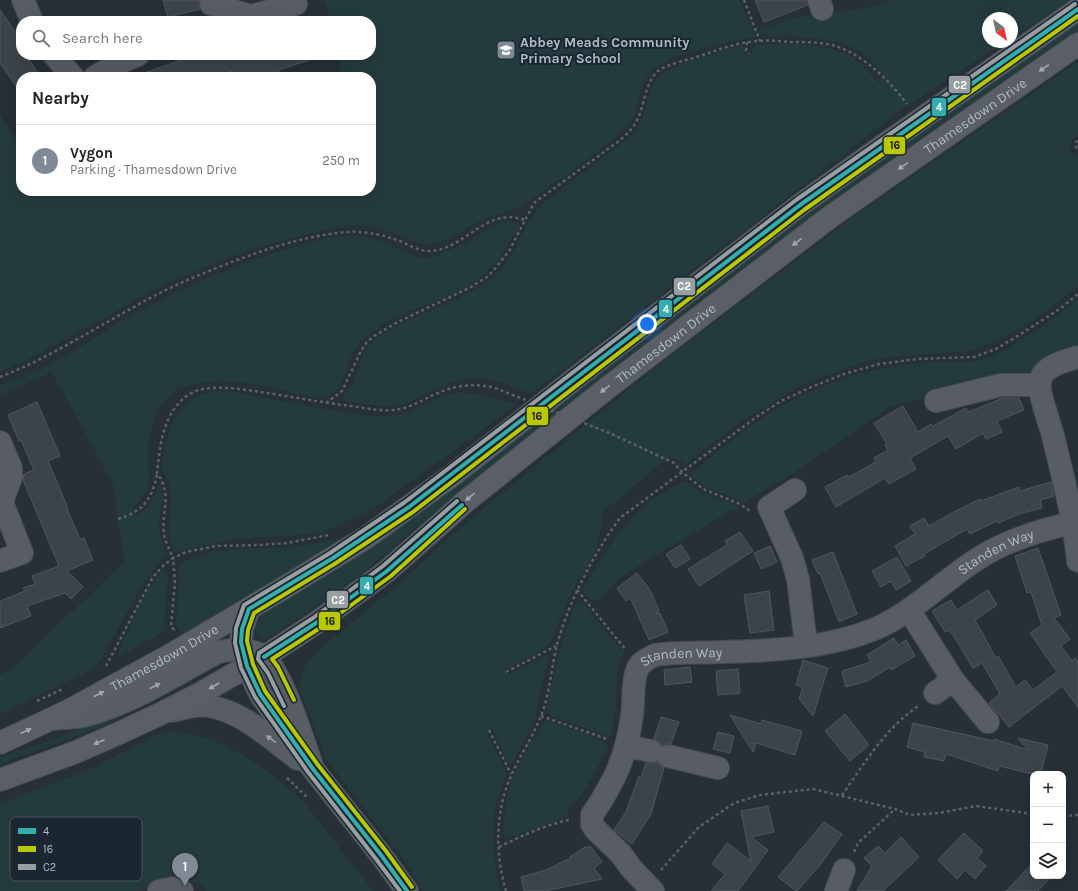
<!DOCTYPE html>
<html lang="en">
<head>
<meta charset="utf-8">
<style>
  :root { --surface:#fff; --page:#f6f6f6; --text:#202124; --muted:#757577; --line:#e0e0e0; --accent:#808a96 }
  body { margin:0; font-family:Karla,sans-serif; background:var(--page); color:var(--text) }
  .controls { position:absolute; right:12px; bottom:12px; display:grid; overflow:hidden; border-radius:8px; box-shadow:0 4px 16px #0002 }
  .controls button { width:36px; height:36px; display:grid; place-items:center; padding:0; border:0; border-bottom:1px solid var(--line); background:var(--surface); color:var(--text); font:20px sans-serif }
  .compass { position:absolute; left:982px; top:12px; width:36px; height:36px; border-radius:50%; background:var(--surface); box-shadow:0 4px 16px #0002; rotate:147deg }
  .you { position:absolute; left:647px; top:324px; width:14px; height:14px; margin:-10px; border:3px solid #fff; border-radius:50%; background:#1a73e8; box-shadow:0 0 0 6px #1a73e833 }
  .badge { display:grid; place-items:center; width:26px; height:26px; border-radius:50%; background:var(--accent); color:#fff; font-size:13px; font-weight:700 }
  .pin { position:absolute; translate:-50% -33px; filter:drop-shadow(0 1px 2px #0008) }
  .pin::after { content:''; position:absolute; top:21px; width:14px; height:12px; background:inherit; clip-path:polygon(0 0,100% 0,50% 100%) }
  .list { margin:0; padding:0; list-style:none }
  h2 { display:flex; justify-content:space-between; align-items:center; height:52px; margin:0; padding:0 16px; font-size:17px }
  h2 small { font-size:13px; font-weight:400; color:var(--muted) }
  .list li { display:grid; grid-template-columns:26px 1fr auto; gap:12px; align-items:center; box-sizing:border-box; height:72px; padding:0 16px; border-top:1px solid var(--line) }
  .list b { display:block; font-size:15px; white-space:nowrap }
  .list p { margin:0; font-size:13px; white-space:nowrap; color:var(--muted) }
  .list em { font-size:13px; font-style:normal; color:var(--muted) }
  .icon { flex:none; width:22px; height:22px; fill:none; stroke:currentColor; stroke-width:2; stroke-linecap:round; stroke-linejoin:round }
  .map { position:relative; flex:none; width:1078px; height:891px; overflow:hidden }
  .search { position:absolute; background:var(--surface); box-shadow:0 4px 16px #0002; left:16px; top:16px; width:360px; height:44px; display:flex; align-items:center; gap:10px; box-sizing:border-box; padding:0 14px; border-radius:16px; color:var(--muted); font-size:15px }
  .panel { position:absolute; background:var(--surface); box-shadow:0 4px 16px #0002; left:16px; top:72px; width:360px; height:124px; border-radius:16px }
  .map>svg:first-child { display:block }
  .green { fill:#243b3d }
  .building { fill:#3c434a; stroke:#4f565f }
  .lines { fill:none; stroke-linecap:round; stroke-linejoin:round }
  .minor-casing { stroke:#464b51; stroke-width:24 }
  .major-casing { stroke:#444b53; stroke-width:24 }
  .path { stroke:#5a6268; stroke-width:2.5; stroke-dasharray:3 3; stroke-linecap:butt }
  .minor { stroke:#585d64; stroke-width:22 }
  .major { stroke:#5a5f67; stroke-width:22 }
  .path-bridge { stroke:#5a6268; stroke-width:2.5; stroke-dasharray:3 3; stroke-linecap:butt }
  .bus-1-casing { stroke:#1a2632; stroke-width:7 }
  .bus-2-casing { stroke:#1a2632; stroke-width:7 }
  .bus-3-casing { stroke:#1a2632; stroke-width:7 }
  .bus-1 { stroke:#33aeac; stroke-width:4 }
  .bus-2 { stroke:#b8c904; stroke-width:4 }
  .bus-3 { stroke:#979fa1; stroke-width:4 }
  .oneway { fill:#9fa9b5 }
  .oneway2 { fill:#9aa4b0 }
  .labels { text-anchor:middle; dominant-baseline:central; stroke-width:4; stroke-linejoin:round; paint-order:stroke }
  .poi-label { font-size:14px; font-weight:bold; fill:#b0bbc9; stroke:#1a2632; text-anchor:start }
  .street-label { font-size:14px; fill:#b0bbc9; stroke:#1a2632 }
  .key { fill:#1a2632; stroke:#47535f; stroke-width:1 }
  .key-label { font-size:11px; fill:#b0bbc9 }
  .line-badge { stroke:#1a2632; stroke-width:1.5 }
  .badge-label { font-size:11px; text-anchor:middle; font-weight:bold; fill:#fff }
  .pale-badge-label { font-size:11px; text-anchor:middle; font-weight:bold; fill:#111 }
</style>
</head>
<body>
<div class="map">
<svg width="1078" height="891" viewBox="0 0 1078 891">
  <rect width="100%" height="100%" fill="#272f37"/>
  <!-- green -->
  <g class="green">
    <path d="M324,0h415l15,32 38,-14 74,-10 28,-8h175l-57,38v-20h-24v24h17l-102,67 -372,285c-19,-8 -40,-18 -62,-16 -23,3 -40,17 -62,25 -18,6 -41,2 -60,-2l-4,-3c2,-7 8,-12 11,-18 5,-11 6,-24 14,-33 10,-14 28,-21 43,-28 28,-13 60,-23 83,-43 23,-20 27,-50 47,-71l91,-70c13,-16 14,-36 23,-54 8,-15 69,-30 87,-36l2,2 2,8 6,-2v-4c5,-3 11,-5 17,-5 19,-2 66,2 81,12 12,7 20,18 29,27l4,-9 -12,-14 -8,-7 -11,-6 -12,-4 -13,-3 -43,-5 -12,2 -18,-5 1,5c-26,6 -94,16 -108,40 -8,16 -8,34 -18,49l-45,36 -63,45 -37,12 -44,23 -14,3c-21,-7 -48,-20 -70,-19 -15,0 -32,5 -47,8 -50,11 -109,33 -154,56 -52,27 -101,59 -155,82v-257l21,31v45h350v-114h-42l12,-4 -2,-18h32v-34h-40z"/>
    <path d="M1078,23v8l-174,119 -121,88 -150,115 -184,147 -88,74 -55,39 -39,26c-6,0 -10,-2 -11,-8 -3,-21 44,-39 58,-48 12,-7 24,-15 35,-23 95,-63 183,-134 272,-204 49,-39 99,-78 149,-116 100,-76 205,-145 308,-217z"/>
    <path d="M1078,62v73l-8,7c-1,8 0,12 8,14v130l-41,32 -19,12 -35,16 -13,5 -84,6 -22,5 -33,12 -34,14 -58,35 -55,43 -2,-5 -13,-4 -65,54 -9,43 -22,36 -16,35 -6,17 -9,8 -37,20 3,5 35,-19 4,-1 2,2 -15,65 -22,41 -2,2 -1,-2 -17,-35 -6,3 19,38c1,11 -6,22 -8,33 -6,25 -3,64 3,89h-77l-15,-26 -82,-106 -27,-71 6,-21 13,-16 82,-68 68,-62 195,-160 193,-146z"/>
    <path d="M504,221l11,1 5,2c-10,19 -22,39 -39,53 -18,15 -42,23 -63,31 -15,6 -30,12 -43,22 -9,6 -20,16 -24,27 -6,14 -7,33 -25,40 -10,4 -56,-11 -71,-13 -11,-1 -25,-3 -36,-3 -14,1 -29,4 -42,7 -6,7 -16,16 -20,24 -3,8 -9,30 -9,39 -1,26 9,37 -15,56l2,9c16,-8 17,-16 24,-31l2,1c5,16 -3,26 -2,41 0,10 7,19 6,28l-25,34 -44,79 -96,46v-39l12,-6 112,-107 -11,-78 -61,-112 -52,23v-10c27,-10 52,-21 77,-36 19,-11 37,-24 56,-35 60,-32 125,-59 191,-75 18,-4 39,-5 56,2 18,6 35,20 54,16l36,-16 19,-13z"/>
    <path d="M1078,299v50l-48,29 -40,5 -99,23 -97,67 -49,29c-19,-8 -38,-11 -54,-26l1,-3 4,-4c21,-17 42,-34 63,-49 38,-26 88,-46 133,-53 27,-5 57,-5 85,-6 34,-10 74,-40 101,-62z"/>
    <path d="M213,391l20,1 103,19 28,4 20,1 20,-2 34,-16 23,-6 18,3 39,9 -143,104 -57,26 -86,5 -58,13c-2,-7 -5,-14 -5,-22 -1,-24 9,-39 -8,-61 9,-38 7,-66 52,-78z"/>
    <path d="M686,481l15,11 36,13 2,3 -5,2h-2l-112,67 -12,12 -6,9 -9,3 -8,-6 -3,-5c27,-44 53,-90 104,-109z"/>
    <path d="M353,534l-170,104 -7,-13 3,-61c17,-8 37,-14 56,-15 21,-2 43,0 64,-3 19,-2 36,-7 54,-12z"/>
    <path d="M165,568l3,8 -4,49 3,5 -51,28c15,-31 25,-65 49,-90z"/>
    <path d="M579,602l4,1 41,50 -6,13 -2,39 -5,32 -57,-20 -7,-4 -1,-4c8,-34 15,-69 28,-101l2,-4z"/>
    <path d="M190,677l3,5 -92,45 -101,37v-7l50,-16 40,-17z"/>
    <path d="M545,720l44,15 20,10c-12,23 -22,47 -41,65v7l-61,21 -4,-3c1,-12 1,-23 3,-34 6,-29 24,-56 39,-81z"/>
    <path d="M167,732c45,-2 97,33 129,63 12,11 22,25 32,38 15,19 30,38 45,58h-167l-7,-9 -63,9h-136v-87l98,-38 52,-29z"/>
  </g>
  <!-- building -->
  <g class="building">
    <path d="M163,0h36l1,9 -32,8z"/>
    <path d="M755,0h52l1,5 -44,17z"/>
    <path d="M0,10l20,29 -3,2 4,6v8h5l11,17 -7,5h-9v6l-5,3 -16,-23z"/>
    <path d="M196,55h118l1,3 -36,12v1l-17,6h-27l-2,-6 -22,6h-72l-1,-2z"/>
    <path d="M1003,398h16l5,12 -27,11 5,11 -16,7 -3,-6 -27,16 -8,-13 -38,22 6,11 -27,15 -4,-6 -49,29 -11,-20 22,-12 2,2 27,-15 -2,-4 14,-8 -3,-5 2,-1 -13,-21 29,-17 15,26 13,-8 2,2 33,-18 3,4z"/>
    <path d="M37,402l23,54 -12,5 20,47 -1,1 13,30 4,-1 9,22 -26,11 16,16 -12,12 -6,-6 -38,13 4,10 -31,12v-27l25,-10 -2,-3 12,-4 -3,-8 27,-10 -36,-86 1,-6 10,-4 -13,-30 -2,1 -11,-26z"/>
    <path d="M1051,482l3,14 -14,4 2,8 -20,5 -24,10 -1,-2 -27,13 -3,-5 -43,25 1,2 -19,10 -11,-20 20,-12 -5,-8 14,-8 5,8 23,-13 28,-14 1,2 38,-14 1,4z"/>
    <path d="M740,532l13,19 -54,35 -11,-17 39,-24 -2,-4z"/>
    <path d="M681,545l9,14 -15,9 -9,-14z"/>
    <path d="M770,546l7,16 -16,7 -7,-16z"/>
    <path d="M1038,548l23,67 -7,3 16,21 -9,7 11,15 3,-3 3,4v45l-16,-21 -53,41 -20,-24 11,-9 -18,-31 -9,5 -23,-38 -5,2 -13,-21 19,-11 6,10 31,-20 9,15 -22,15 21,38 2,-2 18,31 9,-7 8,10 24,-18 -27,-39 12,-8 -11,-33 -4,1 -12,-37z"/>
    <path d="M833,552l24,62 -18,8 -19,-49 -2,1 -6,-14z"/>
    <path d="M897,557l14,24 -15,9 -5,-9 -10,6 -9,-16z"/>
    <path d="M637,573l13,17 9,21 -4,3 5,-1 8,19 -19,8 -19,-43 -4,4 -9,-13z"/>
    <path d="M769,591l5,39 -24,3 -6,-38z"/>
    <path d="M894,638l4,7 8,-5 9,16 -24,14 -1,-3 -23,14 -21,6 -4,-16 29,-9 -4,-7z"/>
    <path d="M803,660l25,8 -15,48 -14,-17 4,-12 -7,-2z"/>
    <path d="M690,667l2,15 -27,3 -1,-15z"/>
    <path d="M738,669l2,24 -22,2 -2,-24z"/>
    <path d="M845,714l24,31 -19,16 -25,-30z"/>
    <path d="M730,715l31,9 1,-4 40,11 -7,24 -39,-12 -3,9z"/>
    <path d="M661,717l18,5 -8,22h-6l-3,2 -3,-5 -5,-2z"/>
    <path d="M913,723l81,18v-2l34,11 -10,-12 30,7 -7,29h-9l-33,-8 -1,5 -52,-17 -2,7 -20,-4 1,-5 -18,-5z"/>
    <path d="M718,732l16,4 -4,17 -17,-4z"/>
    <path d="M657,761l3,4 4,3 -4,14 -9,32 -19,30 -18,-14 12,-18 13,-36 2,1 5,-14h9z"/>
    <path d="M768,806l6,26 -23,5 17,13 -30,41h-27l14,-17 -13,-10 15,-21 24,18 -10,-50z"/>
    <path d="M824,822l18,12 -21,30 -24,27h-1l-18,-14z"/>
    <path d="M964,833l19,18 -6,7 9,8 -11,13 -10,-9 -8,9 -19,-19z"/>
    <path d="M901,837l18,20 -36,34h-26l15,-25 -8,-8 14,-12 7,7z"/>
    <path d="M585,847h6l11,15 -8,6 8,11 -57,12h-21l-3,-14 25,-7 25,-12 -1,-1z"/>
    <path d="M1033,863v13h19l-14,15h-32z"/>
  </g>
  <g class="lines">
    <defs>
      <g id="minor">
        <path d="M23,0l9,21"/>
        <path d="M819,0l3,9"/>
        <path d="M211,4l40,12 45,-12"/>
        <path d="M54,55l19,22"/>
        <path d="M95,77l23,-14 20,-8"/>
        <path d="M1078,357c-13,4 -33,8 -38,23 -3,9 10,44 13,56 10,41 21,83 25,125"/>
        <path d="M936,401l65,-16h39"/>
        <path d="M0,442l11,26v9l-9,25"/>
        <path d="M795,490l-26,17 23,51 6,21 8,66"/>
        <path d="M0,503l2,-1 20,51 -22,8"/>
        <path d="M249,609l-7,20 -1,13 6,24 13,28 53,75 68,86 26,36"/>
        <path d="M909,610l44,70 35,42"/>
        <path d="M935,693l18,-13"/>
        <path d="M171,711c12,-2 24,-7 37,-5 34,5 63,33 90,53"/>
        <path d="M54,719c10,-1 23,-1 33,-4 46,-12 89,-41 131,-63 13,-3 31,-4 43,3 20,11 44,91 52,114"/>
        <path d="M626,746l25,5"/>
        <path d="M668,756l50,12"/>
        <path d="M159,891l15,-3 8,3"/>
        <path id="s1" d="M653,891l-22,-23 -10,-14 -26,-25 -3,-5v-9c23,-34 34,-58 40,-99 2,-14 0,-33 5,-46 3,-8 10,-11 18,-15 22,-3 44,-2 67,-3 50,-1 108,-4 155,-24 38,-17 67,-48 102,-70 28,-18 61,-28 93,-35"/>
        <path d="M836,891l8,-21"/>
      </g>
      <g id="major">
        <path id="s2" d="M0,743l70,-33 104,-57 113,-67 80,-49 87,-63 137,-108 209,-161 81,-58 197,-138"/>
        <path id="s3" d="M0,780l76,-28 41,-18 43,-20 41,-21 63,-36 52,-34 71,-52 79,-70 140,-112 224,-172 248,-173"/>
      </g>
    </defs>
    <!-- minor casing -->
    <use href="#minor" class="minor-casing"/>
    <!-- major casing -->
    <use href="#major" class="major-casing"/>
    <!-- path -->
    <g class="path">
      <path d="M744,0l16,41"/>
      <path d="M747,42l-1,8 3,4"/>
      <path d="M1078,141l-2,1v6l2,3"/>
      <path d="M0,377c47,-18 90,-46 134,-70 27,-16 55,-28 85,-40 38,-15 78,-29 118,-34 21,-3 40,0 60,7 11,4 22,12 34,11 29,-2 48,-32 77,-34 6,0 12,2 18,3"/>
      <path d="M326,403l16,-12 19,-40 5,-8 8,-7 22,-13 75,-36 16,-10 6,-6 16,-20 25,-48 85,-62c8,-7 15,-13 19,-23 7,-15 7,-35 20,-47 7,-6 32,-12 42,-15 20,-7 39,-14 59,-15 10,-1 20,0 30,1 14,0 29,0 43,3 30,8 57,35 75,59"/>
      <path d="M612,434l62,29 8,9 21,17 37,15 10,7"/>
      <path d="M118,519c26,-8 34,-20 39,-45"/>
      <path d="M577,590l49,60"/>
      <path d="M174,630l-3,-4 4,-44 -2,-24 13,-6 30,-6 43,-1 28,-2 42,-8"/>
      <path d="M106,666l47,-89 10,-11 10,-8c-3,-8 -8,-16 -9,-24 -3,-23 9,-39 -7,-61 3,-26 5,-56 27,-75 5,-4 12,-8 19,-9 17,-3 35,0 52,2 32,5 64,11 96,15 14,2 28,5 42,4 17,-1 30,-11 45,-17 18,-8 38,-10 57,-5"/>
      <path d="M506,672l50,-26"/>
      <path d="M37,701l26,-12"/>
      <path d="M541,716l66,23"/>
      <path d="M489,730l22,44"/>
      <path d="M287,778l20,19"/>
      <path d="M842,795c22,-31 44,-68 78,-90"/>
      <path d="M1063,816l15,-1"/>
      <path d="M499,847c24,-12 47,-22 73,-28"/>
      <path d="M854,852l4,-9 36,-33"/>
      <path d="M661,870l38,-43 35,-24 26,-8 53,-6 82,20 15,6 29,-2 37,-7 57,8"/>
      <path d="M506,891c-11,-37 -11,-80 5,-115 9,-21 22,-39 30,-60 9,-22 10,-48 16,-71 11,-42 37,-92 63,-127l135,-100 26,-17 28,-13 35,-14 35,-10 38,-5 57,-2 22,-8 20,-12 45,-29 17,-14"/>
    </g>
    <!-- minor -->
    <use href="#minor" class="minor"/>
    <!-- major -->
    <use href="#major" class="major"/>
    <!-- path-bridge -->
    <path class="path-bridge" d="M495,388l117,46"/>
    <defs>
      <g id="bus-1">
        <path d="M264,657l52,-34 71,-52 75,-66"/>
        <path d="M407,891l-26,-36 -68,-86 -53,-75 -13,-28 -6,-24 1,-13 7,-20 84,-51 76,-51 391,-302 278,-196"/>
      </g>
      <g id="bus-2">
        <path d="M294,700l-16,-33 -6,-8 48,-31 71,-52 74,-67"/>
        <path d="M412,887l-26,-36 -68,-86 -53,-74 -12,-27 -6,-23 1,-11 6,-17 82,-50 77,-51 391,-302 274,-194"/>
      </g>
      <g id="bus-3">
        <path d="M284,706l-16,-33 -10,-14 1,-6 54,-35 70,-52 74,-65"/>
        <path d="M400,891l-24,-32 -68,-87 -53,-75 -14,-29 -6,-25 1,-15 8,-23 86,-52 75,-51 391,-302 279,-196"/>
      </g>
    </defs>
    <!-- bus-1 casing -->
    <use href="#bus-1" class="bus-1-casing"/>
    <!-- bus-2 casing -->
    <use href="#bus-2" class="bus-2-casing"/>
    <!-- bus-3 casing -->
    <use href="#bus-3" class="bus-3-casing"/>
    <!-- bus-1 -->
    <use href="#bus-1" class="bus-1"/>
    <!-- bus-2 -->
    <use href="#bus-2" class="bus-2"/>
    <!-- bus-3 -->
    <use href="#bus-3" class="bus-3"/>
  </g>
  <!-- one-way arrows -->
  <defs><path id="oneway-solid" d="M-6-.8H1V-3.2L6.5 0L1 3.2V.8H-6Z"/></defs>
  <g class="oneway">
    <use href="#oneway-solid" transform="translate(1044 68) rotate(145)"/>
    <use href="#oneway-solid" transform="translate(903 166) rotate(145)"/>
    <use href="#oneway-solid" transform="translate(797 242) rotate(142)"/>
    <use href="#oneway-solid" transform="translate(605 389) rotate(142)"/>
    <use href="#oneway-solid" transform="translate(470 497) rotate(141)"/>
    <use href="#oneway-solid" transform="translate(214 686) rotate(150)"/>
    <use href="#oneway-solid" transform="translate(99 694) rotate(-28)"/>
    <use href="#oneway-solid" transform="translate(26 731) rotate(-25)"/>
    <use href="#oneway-solid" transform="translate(99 742) rotate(157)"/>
  </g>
  <g class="oneway2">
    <use href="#oneway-solid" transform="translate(155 686) rotate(-27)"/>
    <use href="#oneway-solid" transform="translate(271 739) rotate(-144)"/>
  </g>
  <!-- icons -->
  <defs>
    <symbol id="school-square" viewBox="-11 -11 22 22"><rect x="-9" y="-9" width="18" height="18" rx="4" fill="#808a96" stroke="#1a2632"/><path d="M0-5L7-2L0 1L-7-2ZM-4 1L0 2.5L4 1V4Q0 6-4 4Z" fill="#fff"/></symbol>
  </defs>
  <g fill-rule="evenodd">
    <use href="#school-square" x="495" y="39" width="22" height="22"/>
  </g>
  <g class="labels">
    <!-- poi labels -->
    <g class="poi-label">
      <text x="520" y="42">Abbey Meads Community<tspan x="520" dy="16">Primary School</tspan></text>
    </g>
    <!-- street labels -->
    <g class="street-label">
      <text stroke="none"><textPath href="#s3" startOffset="1186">Thamesdown Drive</textPath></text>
      <text stroke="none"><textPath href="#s3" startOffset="802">Thamesdown Drive</textPath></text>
      <text stroke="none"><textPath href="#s1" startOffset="645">Standen Way</textPath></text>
      <text stroke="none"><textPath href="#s2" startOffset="185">Thamesdown Drive</textPath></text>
      <text stroke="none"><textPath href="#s1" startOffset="304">Standen Way</textPath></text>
    </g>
  </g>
  <!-- legend -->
  <rect x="10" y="817" width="132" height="64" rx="6" class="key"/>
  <rect x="18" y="828" width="18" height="6" fill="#33aeac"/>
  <rect x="18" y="846" width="18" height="6" fill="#b8c904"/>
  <rect x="18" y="864" width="18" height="6" fill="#979fa1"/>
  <g class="key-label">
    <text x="43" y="835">4</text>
    <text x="43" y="853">16</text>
    <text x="43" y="871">C2</text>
  </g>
  <g class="line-badge">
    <rect x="948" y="75" width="23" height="19" rx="4" fill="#979fa1"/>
    <rect x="931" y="97" width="16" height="20" rx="4" fill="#33aeac"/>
    <rect x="883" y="136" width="23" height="19" rx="4" fill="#b8c904"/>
    <rect x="673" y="277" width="23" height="19" rx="4" fill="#979fa1"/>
    <rect x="658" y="299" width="15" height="19" rx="4" fill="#33aeac"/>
    <rect x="526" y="406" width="23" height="20" rx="4" fill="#b8c904"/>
    <rect x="359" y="576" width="15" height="19" rx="4" fill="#33aeac"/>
    <rect x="326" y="590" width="23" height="19" rx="4" fill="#979fa1"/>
    <rect x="318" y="611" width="23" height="20" rx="4" fill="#b8c904"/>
  </g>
  <g class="badge-label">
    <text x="960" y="89">C2</text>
    <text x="939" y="111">4</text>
    <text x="684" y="290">C2</text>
    <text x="666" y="313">4</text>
    <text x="367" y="590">4</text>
    <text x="338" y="604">C2</text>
  </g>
  <g class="pale-badge-label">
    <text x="895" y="149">16</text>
    <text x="537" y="420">16</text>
    <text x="330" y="625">16</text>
  </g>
</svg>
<div class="controls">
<button>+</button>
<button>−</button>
<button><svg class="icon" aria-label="layers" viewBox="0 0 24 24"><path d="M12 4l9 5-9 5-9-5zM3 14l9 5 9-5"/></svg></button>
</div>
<svg class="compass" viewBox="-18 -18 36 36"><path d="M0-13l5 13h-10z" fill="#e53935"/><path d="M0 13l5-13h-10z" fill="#757577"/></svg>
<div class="you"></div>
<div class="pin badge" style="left:185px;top:886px">1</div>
<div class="search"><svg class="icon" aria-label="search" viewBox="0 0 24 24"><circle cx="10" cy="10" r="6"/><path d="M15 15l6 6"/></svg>Search here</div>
<section class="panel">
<h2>Nearby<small></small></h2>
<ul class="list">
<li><span class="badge">1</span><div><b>Vygon</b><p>Parking · Thamesdown Drive</p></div><em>250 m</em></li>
</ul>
</section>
</div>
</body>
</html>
